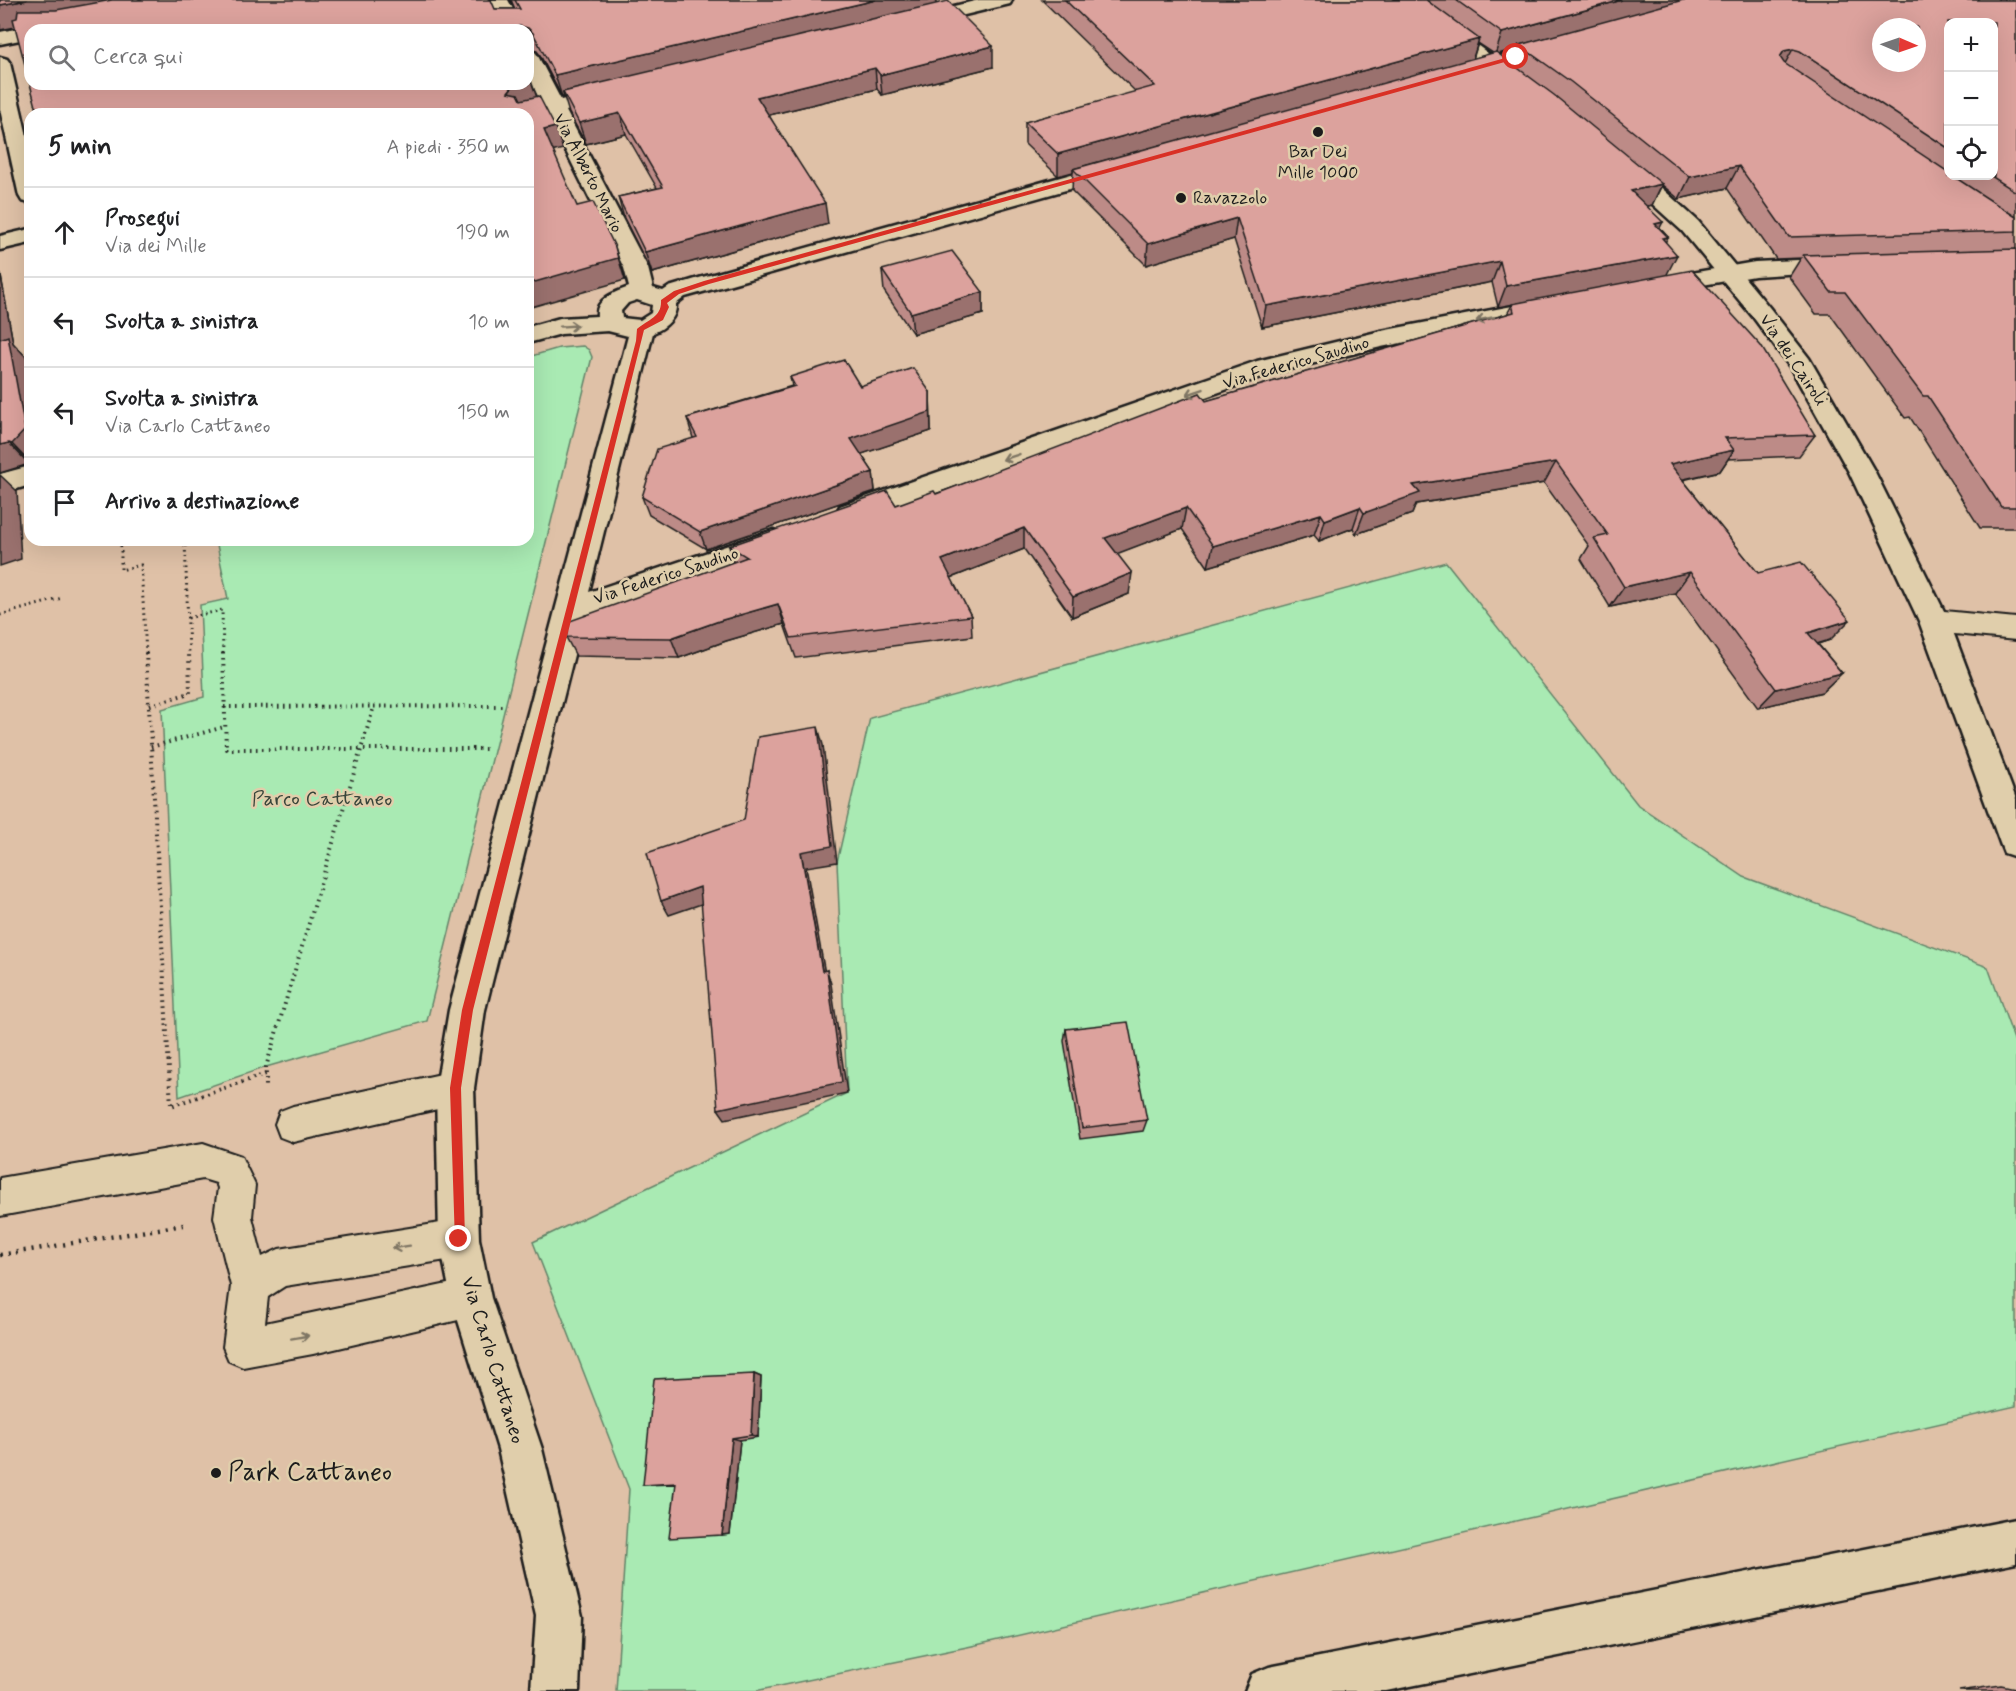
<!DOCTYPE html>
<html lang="it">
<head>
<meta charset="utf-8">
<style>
  :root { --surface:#fff; --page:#f2f2f2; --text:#202124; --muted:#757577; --line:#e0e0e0 }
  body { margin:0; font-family:Mynerve,sans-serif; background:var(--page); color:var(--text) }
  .controls { position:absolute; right:18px; top:18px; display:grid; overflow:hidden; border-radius:12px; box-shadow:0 6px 24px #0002 }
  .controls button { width:54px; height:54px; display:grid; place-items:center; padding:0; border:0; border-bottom:2px solid var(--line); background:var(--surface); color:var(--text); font:30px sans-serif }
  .compass { position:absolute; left:1872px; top:18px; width:54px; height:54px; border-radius:50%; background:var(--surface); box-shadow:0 6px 24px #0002; rotate:92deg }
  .stop { position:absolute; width:18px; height:18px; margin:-14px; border:4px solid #d93025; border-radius:50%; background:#fff }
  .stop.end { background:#d93025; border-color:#fff; box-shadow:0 2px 6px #0008 }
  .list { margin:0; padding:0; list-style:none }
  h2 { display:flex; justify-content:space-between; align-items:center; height:78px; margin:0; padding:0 24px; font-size:26px }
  h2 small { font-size:20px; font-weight:400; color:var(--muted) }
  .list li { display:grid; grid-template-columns:39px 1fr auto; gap:18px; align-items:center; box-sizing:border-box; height:90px; padding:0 24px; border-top:2px solid var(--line) }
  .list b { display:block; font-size:22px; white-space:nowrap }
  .list p { margin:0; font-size:20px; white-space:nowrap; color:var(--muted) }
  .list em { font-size:20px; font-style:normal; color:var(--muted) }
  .icon { flex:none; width:33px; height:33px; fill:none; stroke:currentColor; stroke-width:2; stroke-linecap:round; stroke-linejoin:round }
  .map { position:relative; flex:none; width:2016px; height:1691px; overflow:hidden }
  .search { position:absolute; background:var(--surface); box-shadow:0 6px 24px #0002; left:24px; top:24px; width:510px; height:66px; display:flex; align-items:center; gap:15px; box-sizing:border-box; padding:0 21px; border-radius:18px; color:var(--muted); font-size:22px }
  .panel { position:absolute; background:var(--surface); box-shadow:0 6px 24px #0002; left:24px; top:108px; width:510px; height:438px; border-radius:18px }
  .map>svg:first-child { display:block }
  .green { fill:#a9eab3; stroke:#628368; stroke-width:1.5 }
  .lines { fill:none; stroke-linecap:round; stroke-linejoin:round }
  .service-casing { stroke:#1c1c1c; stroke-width:4 }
  .minor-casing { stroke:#1c1c1c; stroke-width:5 }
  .tertiary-casing { stroke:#1c1c1c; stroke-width:5 }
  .path-far2 { stroke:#1c1c1c; stroke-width:3; stroke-dasharray:1.5 4; stroke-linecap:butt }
  .path-far1 { stroke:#1c1c1c; stroke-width:4; stroke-dasharray:1.5 4.5; stroke-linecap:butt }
  .path { stroke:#1c1c1c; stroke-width:4.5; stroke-dasharray:2 6; stroke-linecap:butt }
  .service { fill:#e0ceab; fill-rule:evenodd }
  .minor { fill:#e0ceab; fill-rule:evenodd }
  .tertiary { fill:#e0ceab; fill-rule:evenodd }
  .wall { fill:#bd8b87; stroke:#1c1c1c; stroke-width:1.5; fill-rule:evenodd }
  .shaded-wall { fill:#9a716e; stroke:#1c1c1c; stroke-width:1.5 }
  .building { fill:#dca29d; stroke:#1c1c1c; stroke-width:1.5; fill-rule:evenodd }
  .oneway { stroke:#7e7564 }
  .route { fill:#d93025 }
  .poi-dot { fill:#1c1c1c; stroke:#e0ceab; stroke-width:2 }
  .labels { text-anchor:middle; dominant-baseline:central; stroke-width:5; stroke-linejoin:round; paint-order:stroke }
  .far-poi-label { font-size:18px; fill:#1c1c1c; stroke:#e0ceab }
  .far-street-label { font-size:18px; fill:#1c1c1c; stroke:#e0ceab }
  .park-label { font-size:21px; fill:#38453a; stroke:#e0ceab }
  .street-label { font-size:21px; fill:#1c1c1c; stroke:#e0ceab }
  .near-poi-label { font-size:26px; fill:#1c1c1c; stroke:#e0ceab; text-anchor:start }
</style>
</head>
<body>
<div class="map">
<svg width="2016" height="1691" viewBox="0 0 2016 1691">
  <rect width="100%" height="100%" fill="#dfc1a7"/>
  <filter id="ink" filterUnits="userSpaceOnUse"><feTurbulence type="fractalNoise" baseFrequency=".0167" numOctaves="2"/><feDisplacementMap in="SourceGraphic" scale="12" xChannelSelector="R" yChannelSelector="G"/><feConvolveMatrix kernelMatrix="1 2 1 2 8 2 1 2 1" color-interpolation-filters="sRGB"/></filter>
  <g filter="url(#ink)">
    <!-- green -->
    <g class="green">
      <path d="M583,346l6,4 3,7 -165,664 -161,46 -87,30 -17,-388 42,-12 -4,-92 28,-6 -12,-59h312v-183l31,-9z"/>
      <path d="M1446,562l192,243 106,72 244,90 28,78v361l-1044,240 -217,45h-139l13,-202 -96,-247 314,-149 -10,-231 33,-144z"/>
    </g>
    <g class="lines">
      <defs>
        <g id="service">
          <path d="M1934,610l82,8v22l-82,-8 -10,-3 -4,-8 4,-8z"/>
          <path d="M455,1071l13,5 5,12 -5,12 -13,5 -162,37 -13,-5 -5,-13 5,-13 13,-5z"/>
          <path d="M203,1143l38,13 14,29 -3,32 10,40 17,-8 180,-29 13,6 6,13 -6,13 -13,6 -174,28 -17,11 -3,26 206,-44 14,5 5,14 -5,14 -14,5 -158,37 -70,13 -14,-6 -6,-14 8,-61 -17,-69 4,-29 -2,-5 -13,-4 -203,37v-38z"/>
        </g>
        <g id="minor">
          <path d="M490,0h18l17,30h-20z"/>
          <path d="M979,0h33l-2,4 -95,23 -7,-2 -3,-4 3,-4z"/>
          <path d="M30,26l8,4h-8v8l-30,6v-12z"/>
          <path d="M1557,40l7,2 3,4 -3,4 -102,28 -7,-2 -3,-4 3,-4z"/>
          <path d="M528,50l7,2 3,4 23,44 50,-12 7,2 3,4 -3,4 -52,13 82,157 5,20 10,3 6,-4 30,-9 408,-114 8,-1 8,1 3,5 -3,5 -438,123 -9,7c1,14 -11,24 -23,29l-64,259 184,-62 10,3 4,7 -4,7 -179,64 -20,4 -99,395 -11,78 5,151 12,59 51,151 40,167 -3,75h-48l5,-75 -38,-167 -47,-151 -12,-59 -3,-151 13,-78 179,-674 -20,-5 -47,3 -33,9v-16l32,-9 37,-2c-2,-17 18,-24 32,-29l-5,-19 -76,-153 -20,5v-6h-10l3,-4 21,-6 -14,-28zM637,300l15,5 -1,8 -11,7 -18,-2 -1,-7 7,-8z"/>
          <path d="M0,57l7,2 3,4 20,86v54l-8,-2 -3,-5 -19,-87z"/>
          <path d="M30,229v14l-30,7v-14z"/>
          <path d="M1840,258l8,2 4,5 -4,5 -93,6 -99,17 -8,-2 -4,-5 4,-5 8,-2 99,-17z"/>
          <path d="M1544,300l8,3 4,5 -4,5 -171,34 -108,26 -413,147 -10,3 -10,-3 -4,-7 4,-7 417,-145 124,-30z"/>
          <path d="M30,466v19l-30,9v-20z"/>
          <path d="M2016,1519v44l-630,128h-141l7,-17 17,-7z"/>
        </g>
        <g id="tertiary">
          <path d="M1395,0h21l111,82 -3,4h-14z"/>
          <path d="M1624,160l8,1 66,60 71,86 40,51 66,114 74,149 67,178v58l-12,-4 -4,-10 -81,-222 -70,-149 -59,-105 -37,-50 -71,-86 -66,-60 -3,-5 3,-5z"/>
        </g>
      </defs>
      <!-- service casing -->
      <use href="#service" class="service-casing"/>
      <!-- minor casing -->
      <use href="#minor" class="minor-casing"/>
      <!-- tertiary casing -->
      <use href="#tertiary" class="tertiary-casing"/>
      <!-- path-far2 -->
      <g class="path-far2">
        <path d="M121,540v30l20,-5 5,89"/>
        <path d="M185,540l4,114"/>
        <path d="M0,615l62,-17"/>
        <path d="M188,618l34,-8 1,44"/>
      </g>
      <!-- path-far1 -->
      <g class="path-far1">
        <path d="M146,653l25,453 95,-32v15"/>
        <path d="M223,653l3,96h263"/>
        <path d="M150,705l40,-12 -1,-40"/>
        <path d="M224,707l278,-1"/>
        <path d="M151,747l73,-20"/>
        <path d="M266,1074v-7l108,-361"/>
      </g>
      <!-- path -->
      <path class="path" d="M0,1255l189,-31"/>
      <!-- service -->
      <use href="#service" class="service"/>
      <!-- minor -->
      <use href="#minor" class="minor"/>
      <!-- tertiary -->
      <use href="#tertiary" class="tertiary"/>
    </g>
    <!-- wall -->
    <g class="wall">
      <path d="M0,0l495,9h20l-4,-9h426h-1v3l57,64 -111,28 -5,-6 -108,26 59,109 -176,49 -28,-55 -6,-21 39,-9 -31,-54 -40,10 -17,-31 -5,-16h-2l-22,-42 -4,-5 -8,-2v-18h-498l-15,-3 -15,3z"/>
      <path d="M1042,0h974v528h-36l-70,-111 -5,1 -75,-104h-14l-27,-37 12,-19 -25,1 -49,-71 -48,11 -17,-14 -10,20 -5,1 13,22 8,9 -3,5 1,33 149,160 -16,21 -71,3 -8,12 -37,9 75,93 72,67 -12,4 24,29 -20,19 -64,16 -83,-115 -65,14 -29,-48 8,-13 -45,-63 -128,21 -4,10 -56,20 -3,-6 -34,13 -5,-6 -106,32 -26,-38 -65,24 12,41 -57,23 -48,-68 -73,29 20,38 1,20 -176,22 -12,-34 -58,17 -47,17 -103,-2 -10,-19 167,-75 -4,-16 167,-41 40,-11 270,-93 301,-87 5,-9 -14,2 -6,-25 -230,45 -28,-88 -88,26 -74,-74 1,-19 -15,4 -33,-32v-22l111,-30zM1948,22l46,154h-46zM1478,43l15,10 -20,6zM1518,48l-5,16 -15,-10z"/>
      <path d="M882,270l101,22v22l-70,20 -29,-43z"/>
      <path d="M0,271l13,72 14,15 3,16v90l-30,9z"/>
      <path d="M790,377l70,9 70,6 1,39 -70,23 12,18 2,19 -169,58 -57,-34 -7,-18 51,-59 -6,-20 105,-32z"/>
      <path d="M1066,1029l81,91 -4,11 -63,8 -16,-98z"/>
      <path d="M754,1374l7,3 -3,60 -18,3 -10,94 -8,1 -46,-51 -33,1z"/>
      <path d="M2001,1685l15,3v3h-57z"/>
    </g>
    <!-- shaded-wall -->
    <g class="shaded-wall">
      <path d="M27,0h128l-155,30v-25z"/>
      <path d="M876,0h61h-1v8l-373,84 1,5h-2l-7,-22z"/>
      <path d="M1622,0h70l-173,45 -1,3 -23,7 7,-22z"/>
      <path d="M1479,39l-7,22 -399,108v3l-15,4v-22z"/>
      <path d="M993,46v21l-111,28 -2,-20z"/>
      <path d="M1793,49l-12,22 -1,-14 4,-6z"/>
      <path d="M875,68l2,21 -116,28 -4,-20z"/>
      <path d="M528,81h3l8,22 -19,5 -12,-16 5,-6 6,-2h9z"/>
      <path d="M620,113l6,21 -40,10 -7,-21z"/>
      <path d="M555,127l8,22 -12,3 -7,-22z"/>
      <path d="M1739,166l-12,22 -48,11 11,-22z"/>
      <path d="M1662,184l-10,21 -31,7 10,-21z"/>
      <path d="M825,203l3,21 -176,49 -7,-21z"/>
      <path d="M1237,218l-3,21 -88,26 2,-21z"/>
      <path d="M1663,222l-11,21 3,-19z"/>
      <path d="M1668,237l-11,21 5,-20z"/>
      <path d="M615,247l10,33 -97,28v-24z"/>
      <path d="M1677,255l-11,21 -168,31 8,-21z"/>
      <path d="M1500,261l-8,21 -230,45 4,-21z"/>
      <path d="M0,271l13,72 14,15 3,16v89l-18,-19 -12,-102z"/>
      <path d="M983,292v22l-70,20 -2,-21z"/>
      <path d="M930,392l1,39 -78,26 -2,-18z"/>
      <path d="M9,443l20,21 -29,9v-28z"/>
      <path d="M1734,450l-14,21 -63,14 13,-21z"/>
      <path d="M1556,462l-12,21 -128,21 -4,10 -56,20 8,-21 49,-28z"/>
      <path d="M873,472l2,19 -169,58 -6,-17z"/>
      <path d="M0,475l17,16 4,68 -21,7z"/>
      <path d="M1360,507l-7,21 -34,13 6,-21z"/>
      <path d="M1186,508l-4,21 -79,30 2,-21z"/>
      <path d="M1321,514l-7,21 -106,32 5,-21z"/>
      <path d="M1024,528v21l-81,32 -1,-21z"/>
      <path d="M1690,572l-15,21 -65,14 14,-20z"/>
      <path d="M1132,573l-3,21 -57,23 1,-20z"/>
      <path d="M778,604l6,20 -58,17 -47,17 -8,-20 48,-17z"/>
      <path d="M1850,620l-20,20 -40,12 18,-19z"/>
      <path d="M1842,673l-20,19 -64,16 18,-19z"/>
      <path d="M818,727l5,18 14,117 -31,5 21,118 -5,-14 -21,-119z"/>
      <path d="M700,887l7,15 -38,13 -8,-14z"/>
      <path d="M827,970l4,14 16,109 -122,26 -7,-10z"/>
      <path d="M754,1374l7,3 -3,60 -7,-2z"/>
      <path d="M732,1438l8,2 -10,94 -8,1z"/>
    </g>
    <!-- building -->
    <g class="building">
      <path d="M0,0h27l-27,5z"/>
      <path d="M112,0h379l4,9h25l-5,-9h361l-321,75 -22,-42 -5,-5 -9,-2v4h-489v54l-17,-65 4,-1 1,-8h38z"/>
      <path d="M1065,0h361l53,39 -421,115 -33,-32 130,-36z"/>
      <path d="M1456,0h166l-120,33z"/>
      <path d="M1683,0h333v192l-25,-16h3v-154h-46v126l-148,-97 -7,-2 -9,2 -4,6 4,6 164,109v4h5l63,41v14l-227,6 -50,-71 -49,11 -119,-95 -52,-37zM1881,27h36v36h-36z"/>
      <path d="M948,1l45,45 -113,29 -5,-7 -118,29 68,106 -180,49 -27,-55 45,-10 -43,-74 -41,10 -16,-31z"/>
      <path d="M1496,52l58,43 108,89 -31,7 32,31 -8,2 13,13 -6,1 15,17 -171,31 -6,-25 -234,45 -29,-88 -89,26 -75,-75z"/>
      <path d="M528,74l3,7h-3z"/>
      <path d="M30,84h489l-6,2 -5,6 10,2 3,6 18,-4 16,31 -11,3 33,76 16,-4 22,45 3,11 -90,26v-170h-490z"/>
      <path d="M2016,249v258h-15l-73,-111h-5l-78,-104h-14l-28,-37z"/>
      <path d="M952,251l31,41 -72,21 -29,-43z"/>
      <path d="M1692,270l69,76 54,89 -90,3 9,12 -64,14 88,109 43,-11 49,58 -42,13 34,40 -66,16 -86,-117 -66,15 -30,-49 14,-3 -52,-73 -143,23 7,8 -56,20 -4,-6 -35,13 -4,-6 -108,32 -27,-38 -81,30 27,35 -59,24 -49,-69 -82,32 29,56 -180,22 -13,-34 -59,17 -48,17 -105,-1 4,-16 177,-64 -18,-11 158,-55 9,14 38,-14 2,3 264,-101 6,8 308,-89 -2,-8z"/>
      <path d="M8,336l17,94 -13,14 -3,-1 -9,2v-106z"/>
      <path d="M844,360l16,26 53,-18 17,24v20l-79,27 22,33 -173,60 -58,-35 15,-48 40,-12 -10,-19 108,-32 -5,-9z"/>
      <path d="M818,727l14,119 -31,6 21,119 5,-1 15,112 -124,27 -18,-222 -39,14 -14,-48 97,-33 14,-83z"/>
      <path d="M1128,1022l19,98 -65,8 -16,-99z"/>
      <path d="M754,1374l-3,61 -19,3 -10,97 -53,3 7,-55 -33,2 11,-106z"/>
      <path d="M2016,1689v2h-14z"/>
    </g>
    <!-- one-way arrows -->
    <defs><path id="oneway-shaft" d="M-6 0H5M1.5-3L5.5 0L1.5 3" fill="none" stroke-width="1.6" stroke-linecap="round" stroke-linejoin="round" transform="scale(1.5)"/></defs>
    <g class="oneway">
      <use href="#oneway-shaft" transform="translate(1485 319) rotate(169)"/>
      <use href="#oneway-shaft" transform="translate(569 326) rotate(-4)"/>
      <use href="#oneway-shaft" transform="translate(1195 392) rotate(161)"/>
      <use href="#oneway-shaft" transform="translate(1011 457) rotate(161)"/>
      <use href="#oneway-shaft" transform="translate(401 1247) rotate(171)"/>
      <use href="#oneway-shaft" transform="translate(300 1337) rotate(-10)"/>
    </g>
  </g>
  <!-- route -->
  <path class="route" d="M1516,55l3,3 -810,226 -30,10 -12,9 2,4 -6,13 -19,10 -171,680 -12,78 4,151 -6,5 -4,-1 -5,-155 12,-78 174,-669 1,-12c12,-10 25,-12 24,-29l13,-9 30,-10z"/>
  <!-- markers -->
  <g class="poi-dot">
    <circle cx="1318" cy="132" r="6"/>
    <circle cx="1181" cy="198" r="6"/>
    <circle cx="216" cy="1473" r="6"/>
  </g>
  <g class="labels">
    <!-- far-poi labels -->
    <g class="far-poi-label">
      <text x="1318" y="152">Bar Dei<tspan x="1318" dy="21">Mille 1000</tspan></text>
      <text x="1193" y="198" text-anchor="start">Ravazzolo</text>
    </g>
    <!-- far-street labels -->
    <g class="far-street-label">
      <text transform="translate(588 173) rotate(63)">Via Alberto Mario</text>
      <text transform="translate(1793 360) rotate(56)">Via dei Cairoli</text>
      <text transform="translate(1296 363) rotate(-16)">Via Federico Saudino</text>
      <text transform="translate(666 576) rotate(-18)">Via Federico Saudino</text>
    </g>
    <!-- park labels -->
    <g class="park-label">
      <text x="322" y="799">Parco Cattaneo</text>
    </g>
    <!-- street labels -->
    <g class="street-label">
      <text transform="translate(493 1360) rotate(73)">Via Carlo Cattaneo</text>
    </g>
    <!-- near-poi labels -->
    <g class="near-poi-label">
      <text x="228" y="1473">Park Cattaneo</text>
    </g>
  </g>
</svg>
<div class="controls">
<button>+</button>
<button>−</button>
<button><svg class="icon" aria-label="locate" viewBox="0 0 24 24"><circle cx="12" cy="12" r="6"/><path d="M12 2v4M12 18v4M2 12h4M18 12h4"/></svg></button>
</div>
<svg class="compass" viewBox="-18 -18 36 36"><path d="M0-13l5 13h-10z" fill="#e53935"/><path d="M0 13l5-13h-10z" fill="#757577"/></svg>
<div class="stop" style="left:1516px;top:57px"></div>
<div class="stop end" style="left:459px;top:1239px"></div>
<div class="search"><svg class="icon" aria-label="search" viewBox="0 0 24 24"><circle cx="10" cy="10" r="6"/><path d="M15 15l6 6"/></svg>Cerca qui</div>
<section class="panel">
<h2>5 min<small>A piedi · 350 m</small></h2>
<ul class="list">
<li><svg class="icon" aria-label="ahead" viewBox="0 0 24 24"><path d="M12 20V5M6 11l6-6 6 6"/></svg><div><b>Prosegui</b><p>Via dei Mille</p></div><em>190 m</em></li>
<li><svg class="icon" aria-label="left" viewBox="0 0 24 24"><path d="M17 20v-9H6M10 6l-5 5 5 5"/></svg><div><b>Svolta a sinistra</b></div><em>10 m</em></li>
<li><svg class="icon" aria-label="left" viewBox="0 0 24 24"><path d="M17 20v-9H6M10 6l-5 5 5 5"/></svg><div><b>Svolta a sinistra</b><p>Via Carlo Cattaneo</p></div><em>150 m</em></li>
<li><svg class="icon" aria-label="arrive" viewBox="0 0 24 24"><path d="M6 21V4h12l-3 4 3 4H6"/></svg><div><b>Arrivo a destinazione</b></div></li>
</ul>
</section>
</div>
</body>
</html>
